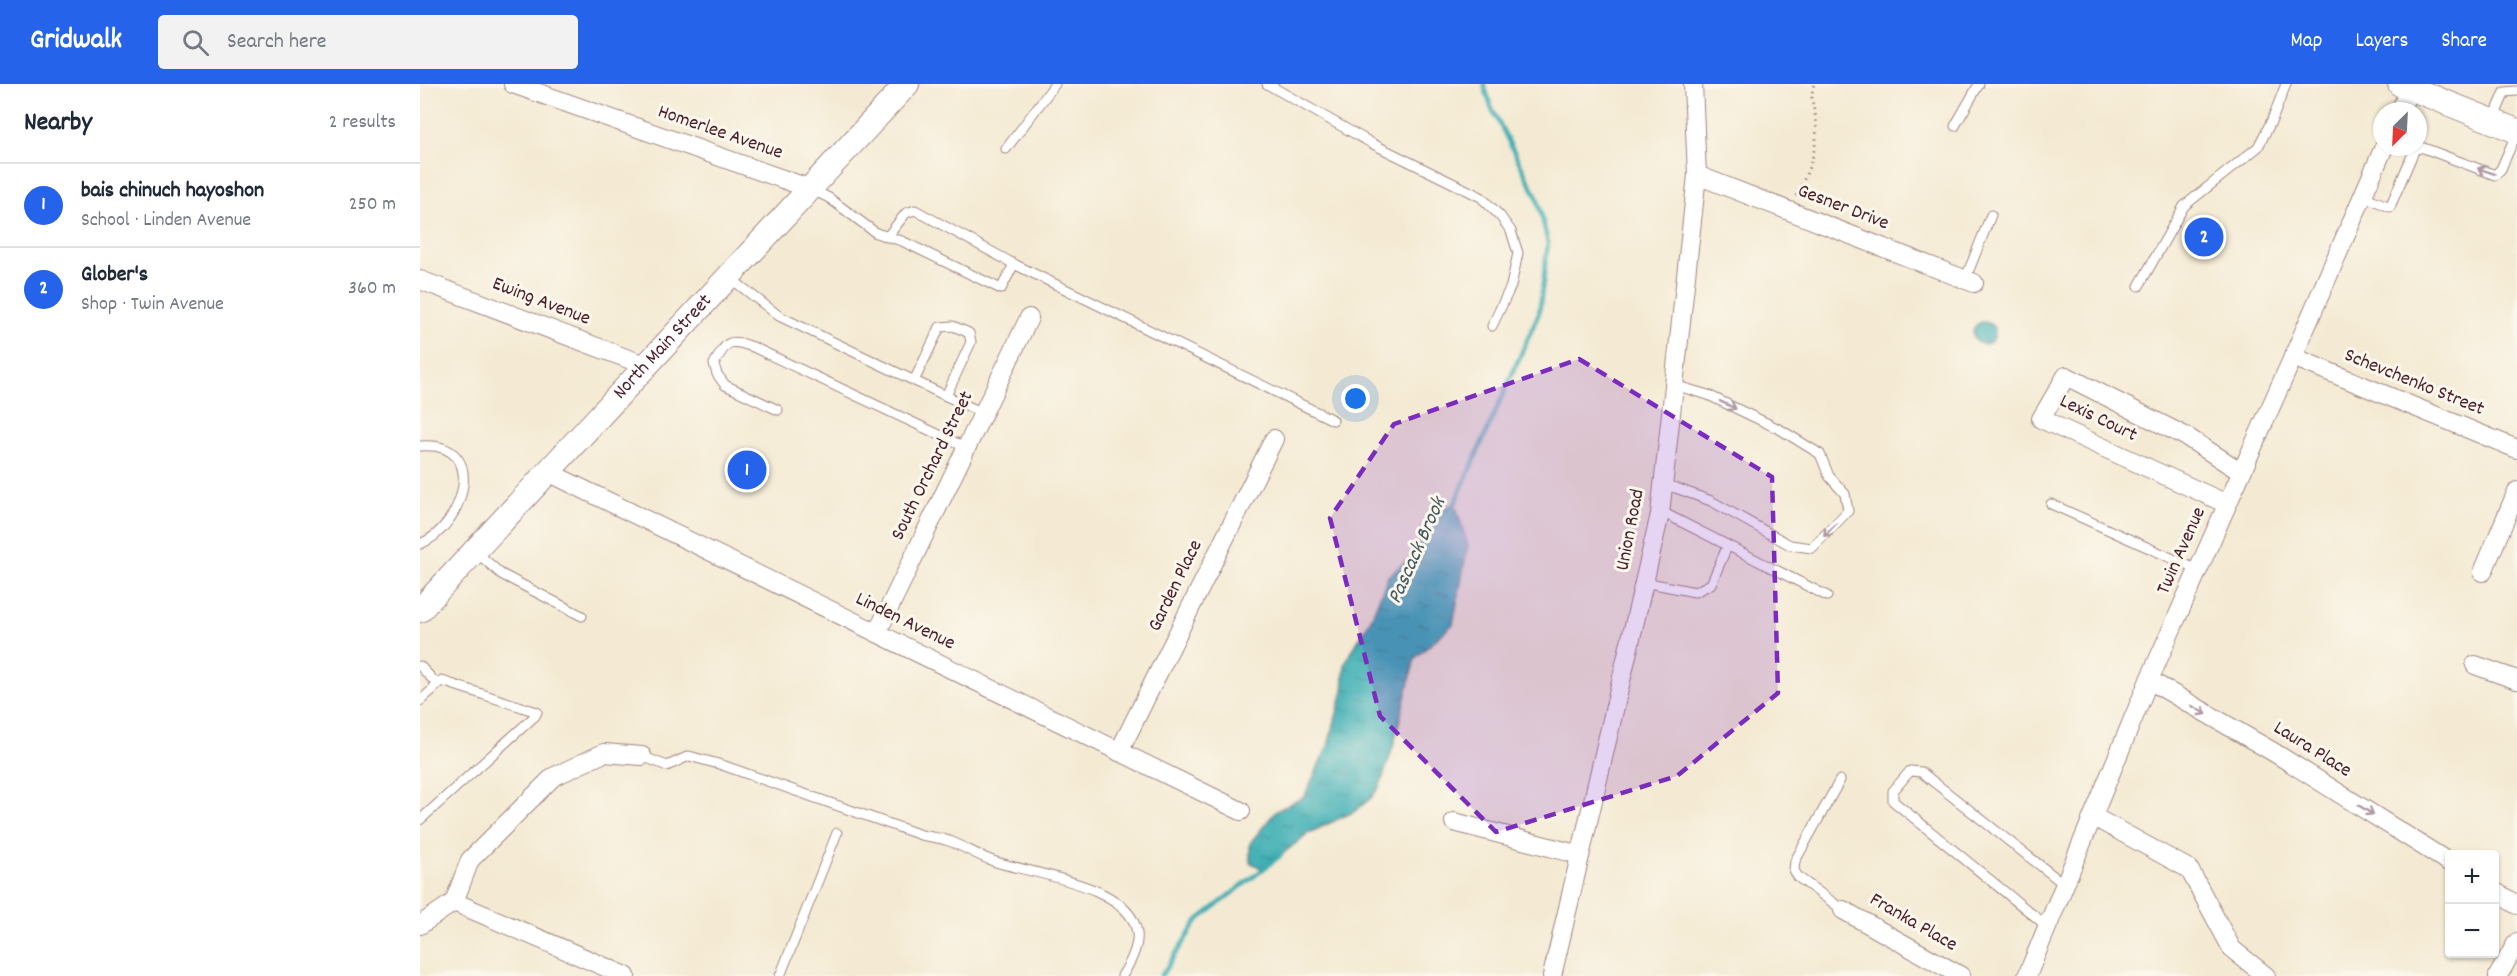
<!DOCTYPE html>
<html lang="en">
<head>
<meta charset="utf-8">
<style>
  :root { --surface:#fff; --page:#f2f2f3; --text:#1f2937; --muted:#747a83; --line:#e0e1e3; --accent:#2563eb }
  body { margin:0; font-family:Dekko,sans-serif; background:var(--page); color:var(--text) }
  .controls { position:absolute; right:18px; bottom:18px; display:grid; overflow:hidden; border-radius:6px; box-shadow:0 2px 4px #0004 }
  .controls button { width:54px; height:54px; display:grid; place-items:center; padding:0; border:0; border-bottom:2px solid var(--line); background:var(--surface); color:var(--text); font:30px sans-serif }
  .compass { position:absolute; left:1953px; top:18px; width:54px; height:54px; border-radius:50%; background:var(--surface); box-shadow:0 2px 4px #0004; rotate:204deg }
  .you { position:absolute; left:936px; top:315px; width:21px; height:21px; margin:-15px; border:4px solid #fff; border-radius:50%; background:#1a73e8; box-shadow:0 0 0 9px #1a73e833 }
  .badge { display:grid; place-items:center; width:39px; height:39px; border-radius:50%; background:var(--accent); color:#fff; font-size:20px; font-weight:700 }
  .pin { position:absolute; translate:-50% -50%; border:3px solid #fff; box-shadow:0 2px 6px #0006 }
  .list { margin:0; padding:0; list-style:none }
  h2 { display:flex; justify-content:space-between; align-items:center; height:78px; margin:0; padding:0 24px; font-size:26px }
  h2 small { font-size:20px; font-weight:400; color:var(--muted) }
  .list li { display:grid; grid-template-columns:39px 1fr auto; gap:18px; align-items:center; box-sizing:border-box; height:84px; padding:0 24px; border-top:2px solid var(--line) }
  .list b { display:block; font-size:22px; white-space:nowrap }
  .list p { margin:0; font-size:20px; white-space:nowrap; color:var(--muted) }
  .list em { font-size:20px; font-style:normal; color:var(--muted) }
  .icon { flex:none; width:33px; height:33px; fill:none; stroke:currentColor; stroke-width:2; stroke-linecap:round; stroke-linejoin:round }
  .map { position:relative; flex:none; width:2097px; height:892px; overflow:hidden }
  header { display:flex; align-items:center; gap:36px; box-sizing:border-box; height:84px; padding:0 30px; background:var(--accent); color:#fff }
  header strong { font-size:28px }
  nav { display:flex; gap:33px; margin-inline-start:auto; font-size:21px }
  .search { width:420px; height:54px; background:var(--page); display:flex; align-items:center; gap:15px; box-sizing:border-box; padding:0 21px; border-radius:6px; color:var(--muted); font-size:22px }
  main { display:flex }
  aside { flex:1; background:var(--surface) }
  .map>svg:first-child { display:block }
  .water { fill:url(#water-ripples); stroke:#42666f; stroke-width:1.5 }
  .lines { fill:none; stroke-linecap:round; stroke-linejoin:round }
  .stream { stroke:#3badb3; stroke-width:4.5 }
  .lane-casing { stroke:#9f847f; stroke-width:11 }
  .street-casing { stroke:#9f847f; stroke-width:20 }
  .secondary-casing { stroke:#9f847f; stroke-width:26 }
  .path { stroke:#9f847f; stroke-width:3; stroke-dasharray:1.5 4.5; stroke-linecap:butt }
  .lane { stroke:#fff; stroke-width:9 }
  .street { stroke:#fff; stroke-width:18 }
  .secondary { stroke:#fff; stroke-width:24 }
  .oneway { stroke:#ae9aa0 }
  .marked { fill:#7b2cbf; fill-opacity:0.2; stroke:#7b2cbf; stroke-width:4.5; stroke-dasharray:12 8; stroke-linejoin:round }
  .labels { text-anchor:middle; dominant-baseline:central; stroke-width:6; stroke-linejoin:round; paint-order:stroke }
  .street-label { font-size:20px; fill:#4a1f2b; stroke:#fbf7ec }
  .water-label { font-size:21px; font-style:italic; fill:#445861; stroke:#fbf7ec }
</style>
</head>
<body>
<header>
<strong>Gridwalk</strong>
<div class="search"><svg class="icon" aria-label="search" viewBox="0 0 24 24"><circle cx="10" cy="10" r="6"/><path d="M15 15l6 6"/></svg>Search here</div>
<nav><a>Map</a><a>Layers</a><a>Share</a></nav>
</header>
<main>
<aside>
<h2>Nearby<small>2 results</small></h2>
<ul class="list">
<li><span class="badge">1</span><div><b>bais chinuch hayoshon</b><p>School · Linden Avenue</p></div><em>250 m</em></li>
<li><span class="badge">2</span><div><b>Glober's</b><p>Shop · Twin Avenue</p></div><em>360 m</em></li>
</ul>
</aside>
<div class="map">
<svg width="2097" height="892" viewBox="0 0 2097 892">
  <defs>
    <pattern id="water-ripples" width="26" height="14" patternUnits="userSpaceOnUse" patternTransform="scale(1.5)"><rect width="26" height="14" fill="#3badb3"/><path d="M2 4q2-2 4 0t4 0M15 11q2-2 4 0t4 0" fill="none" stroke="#348c92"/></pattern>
  </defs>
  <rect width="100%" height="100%" fill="#fbf7ec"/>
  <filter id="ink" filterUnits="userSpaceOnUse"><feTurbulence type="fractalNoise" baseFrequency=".0167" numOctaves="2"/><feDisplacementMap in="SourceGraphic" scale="12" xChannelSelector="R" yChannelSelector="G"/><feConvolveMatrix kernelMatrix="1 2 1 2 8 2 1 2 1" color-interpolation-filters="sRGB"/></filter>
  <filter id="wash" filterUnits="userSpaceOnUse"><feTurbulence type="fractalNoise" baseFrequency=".008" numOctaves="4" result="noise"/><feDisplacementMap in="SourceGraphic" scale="24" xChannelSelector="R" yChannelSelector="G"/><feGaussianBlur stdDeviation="1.35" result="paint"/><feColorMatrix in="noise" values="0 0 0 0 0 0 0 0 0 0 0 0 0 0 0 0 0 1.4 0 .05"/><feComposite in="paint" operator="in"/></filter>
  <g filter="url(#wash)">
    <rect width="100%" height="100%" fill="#f4ead3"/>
    <!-- water -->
    <g class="water">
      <circle cx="1564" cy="249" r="11"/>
      <path d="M1035,419l13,43 -15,78 -38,34 -22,89 -13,39 -9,12 -16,13 -46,22 -46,36 -13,-7v-19l26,-32 28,-14 24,-51 15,-55 2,-28 26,-44 17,-43 29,-24 4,-24 14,-16z"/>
    </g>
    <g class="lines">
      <!-- stream -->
      <g class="stream">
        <path d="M1033,424l86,-195 9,-70 -11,-46 -46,-90 -7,-23"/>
        <path d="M741,892l37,-56 82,-64"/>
      </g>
    </g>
  </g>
  <g filter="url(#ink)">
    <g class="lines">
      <defs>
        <g id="lane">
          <path d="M847,0l106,60 108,53 19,19 11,15 7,22 -7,33 -19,40"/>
          <path d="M2073,36l12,-28 12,-1"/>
          <path d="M1535,42l24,-42"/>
          <path d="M586,65l49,-65"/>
          <path d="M391,105l18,9 47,35 26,8 99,48 13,-25 319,156"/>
          <path d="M1943,112l27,11 24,-56 7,-4 74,28 6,-6 16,-37"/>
          <path d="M467,153l19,-24 9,-3 99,54"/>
          <path d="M309,193l50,39 167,80 25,-54 -2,-9 -16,-7 -13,1 -26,54"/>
          <path d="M1545,196l26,-65"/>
          <path d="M1719,202l45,-80 74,-59 14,-27 14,-36"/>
          <path d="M526,312l37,17"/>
          <path d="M358,326l-53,-25 -8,-11 -3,-10c13,-23 14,-26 39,-17l214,101"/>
          <path d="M0,362c71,-6 43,82 0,98"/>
          <path d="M1243,401l13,3 35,13 79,44 22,3 36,-37 -3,-17 -16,-18 -9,-22 -39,-24 -73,-35 -34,-10"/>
          <path d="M1631,420l147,66"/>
          <path d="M1240,427l167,85"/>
          <path d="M55,467l26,23 81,42"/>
          <path d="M1224,498l51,10 16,-8 16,-37"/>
          <path d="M0,582l17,18"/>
          <path d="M0,617l22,-20 95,31 -2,4 -115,104"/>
          <path d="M222,672l25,10 22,-10 33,9 199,70c10,2 21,3 31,7 14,6 27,14 41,19 38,13 138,23 144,72 2,14 -8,32 -15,43"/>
          <path d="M1420,696l-45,81 -1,9 4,7 45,33"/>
          <path d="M1628,843l-155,-126v-10l17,-20 11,1 144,113"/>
          <path d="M360,892l57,-143"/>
        </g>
        <g id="street">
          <path d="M93,0l298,105"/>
          <path d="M1980,27l10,-23"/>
          <path d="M1277,91l277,108"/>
          <path d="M0,196l227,86"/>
          <path d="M1873,273l224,92"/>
          <path d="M128,388l693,339"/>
          <path d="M1807,420l-186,-85 25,-43 121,61 54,35"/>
          <path d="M2063,488l34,-81"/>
          <path d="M457,549l152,-315"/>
          <path d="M2055,581l42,15"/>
          <path d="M1729,596l126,73 175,110"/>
          <path d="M699,668l155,-313"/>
          <path d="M1674,733l95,52 43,80 34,27"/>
          <path d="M1034,738l126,33"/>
          <path d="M2074,807l23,14"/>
          <path d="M34,818l16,-42 83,-83 51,-24 38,3"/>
          <path d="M1423,826l118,66"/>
          <path d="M0,841l34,-23 172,74"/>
          <path d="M1132,892l108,-462 37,-339 -4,-91"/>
          <path d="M1607,892l122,-296 144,-323 91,-210"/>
          <path d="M2078,892l19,-34"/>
        </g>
        <g id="secondary">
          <path d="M1980,0l117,47"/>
          <path id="s1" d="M0,526l487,-526"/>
        </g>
      </defs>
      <!-- lane casing -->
      <use href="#lane" class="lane-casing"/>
      <!-- street casing -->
      <use href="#street" class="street-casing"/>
      <!-- secondary casing -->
      <use href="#secondary" class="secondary-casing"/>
      <!-- path -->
      <path class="path" d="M1376,112c12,-24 23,-48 20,-76 -2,-16 -7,-19 -2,-36"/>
      <!-- lane -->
      <use href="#lane" class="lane"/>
      <!-- street -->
      <use href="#street" class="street"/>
      <!-- secondary -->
      <use href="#secondary" class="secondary"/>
    </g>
    <!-- one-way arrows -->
    <defs><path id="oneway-shaft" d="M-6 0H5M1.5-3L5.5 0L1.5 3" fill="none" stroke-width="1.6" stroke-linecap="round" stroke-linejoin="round" transform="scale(1.5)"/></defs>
    <g class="oneway">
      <use href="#oneway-shaft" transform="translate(2066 87) rotate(-161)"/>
      <use href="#oneway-shaft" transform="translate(1308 321) rotate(26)"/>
      <use href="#oneway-shaft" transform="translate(1410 446) rotate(134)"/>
      <use href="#oneway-shaft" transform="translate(1779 626) rotate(30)"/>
      <use href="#oneway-shaft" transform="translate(1946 726) rotate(32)"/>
    </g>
  </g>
  <!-- marked area -->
  <path class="marked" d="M1159,275l193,118 6,216 -101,83 -181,56 -116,-116 -50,-198 64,-94z"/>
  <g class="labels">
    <!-- street labels -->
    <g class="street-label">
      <text transform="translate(300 49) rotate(19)">Homerlee Avenue</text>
      <text transform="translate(1423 124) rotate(21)">Gesner Drive</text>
      <text transform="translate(121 218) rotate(21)">Ewing Avenue</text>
      <text stroke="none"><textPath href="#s1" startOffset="358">North Main Street</textPath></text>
      <text transform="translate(1994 299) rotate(22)">Schevchenko Street</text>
      <text transform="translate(1678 335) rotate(26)">Lexis Court</text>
      <text transform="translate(513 382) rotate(-64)">South Orchard Street</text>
      <text transform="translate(1211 446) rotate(-79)">Union Road</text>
      <text transform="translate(1762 467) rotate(-66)">Twin Avenue</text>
      <text transform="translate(756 502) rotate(-64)">Garden Place</text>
      <text transform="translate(485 538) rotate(26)">Linden Avenue</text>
      <text transform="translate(1892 666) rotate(32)">Laura Place</text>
      <text transform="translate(1493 839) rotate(30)">Franka Place</text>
    </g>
    <!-- water labels -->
    <g class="water-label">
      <text transform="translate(998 467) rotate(-66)">Pascack Brook</text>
    </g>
  </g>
</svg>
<div class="controls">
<button>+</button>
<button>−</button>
</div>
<svg class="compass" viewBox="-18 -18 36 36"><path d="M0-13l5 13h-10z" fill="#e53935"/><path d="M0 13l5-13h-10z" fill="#747a83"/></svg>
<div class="you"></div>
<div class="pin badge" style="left:327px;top:386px">1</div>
<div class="pin badge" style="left:1784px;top:153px">2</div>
</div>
</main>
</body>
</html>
